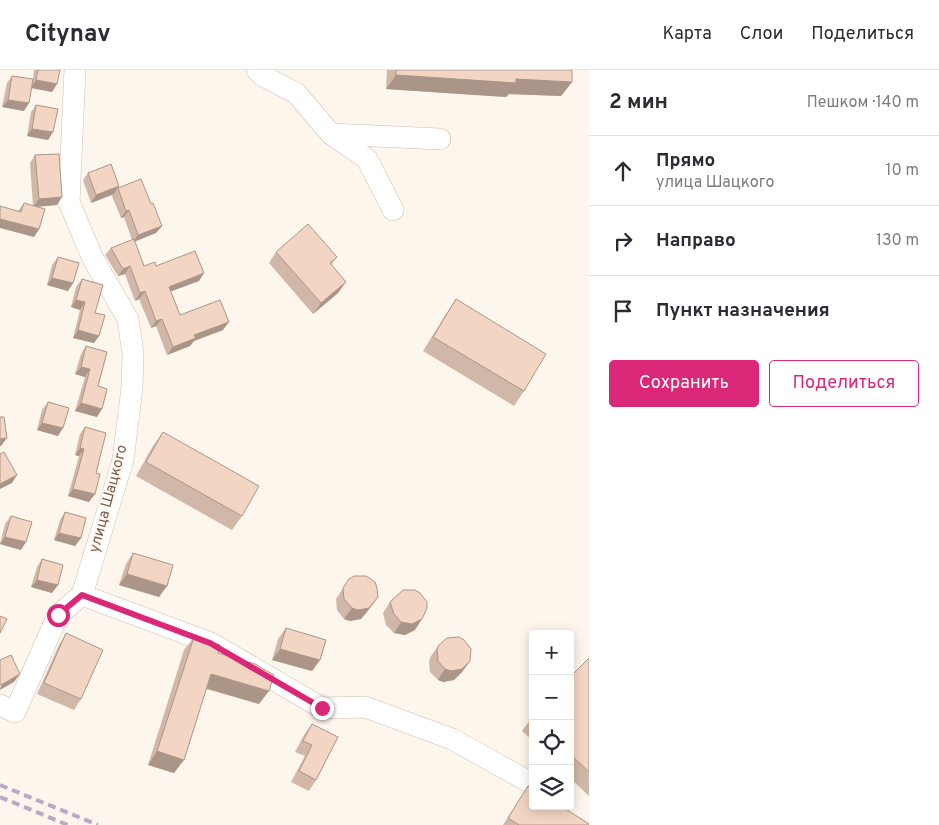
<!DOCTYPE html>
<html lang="ru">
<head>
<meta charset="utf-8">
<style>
  :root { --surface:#fff; --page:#f7f7f7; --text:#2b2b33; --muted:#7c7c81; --line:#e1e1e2; --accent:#db2777 }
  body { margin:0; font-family:Overpass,sans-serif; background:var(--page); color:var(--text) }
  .controls { position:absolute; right:15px; bottom:15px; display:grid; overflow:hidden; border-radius:5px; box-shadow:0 2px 12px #0003 }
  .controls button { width:45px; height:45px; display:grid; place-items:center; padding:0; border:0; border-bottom:1px solid var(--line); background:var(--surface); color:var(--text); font:25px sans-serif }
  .stop { position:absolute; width:15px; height:15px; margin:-11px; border:4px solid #db2777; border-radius:50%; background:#fff }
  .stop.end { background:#db2777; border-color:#fff; box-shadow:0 1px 5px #0008 }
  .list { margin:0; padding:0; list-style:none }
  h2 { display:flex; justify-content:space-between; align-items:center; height:65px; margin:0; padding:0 20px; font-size:21px }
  h2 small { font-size:16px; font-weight:400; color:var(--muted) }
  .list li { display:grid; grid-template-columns:32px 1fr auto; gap:15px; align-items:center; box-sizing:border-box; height:70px; padding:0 20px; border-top:1px solid var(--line) }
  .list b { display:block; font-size:19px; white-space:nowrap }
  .list p { margin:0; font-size:16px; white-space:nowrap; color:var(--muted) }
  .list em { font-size:16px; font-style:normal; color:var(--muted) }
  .actions { display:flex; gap:10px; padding:15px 20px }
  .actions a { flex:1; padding:11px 0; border:1px solid var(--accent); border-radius:5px; text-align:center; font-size:18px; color:var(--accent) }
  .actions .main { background:var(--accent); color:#fff }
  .icon { flex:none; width:28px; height:28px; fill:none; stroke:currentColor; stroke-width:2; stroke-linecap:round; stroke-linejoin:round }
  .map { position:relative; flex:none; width:589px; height:755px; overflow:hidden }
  header { display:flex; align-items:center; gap:30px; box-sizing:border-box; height:70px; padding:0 25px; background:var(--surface); border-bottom:1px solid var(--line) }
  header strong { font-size:24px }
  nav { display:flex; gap:28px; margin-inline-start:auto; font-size:18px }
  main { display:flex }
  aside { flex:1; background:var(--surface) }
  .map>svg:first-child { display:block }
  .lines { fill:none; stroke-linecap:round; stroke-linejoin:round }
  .minor-casing { stroke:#d1beb0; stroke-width:22 }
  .minor { stroke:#fff; stroke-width:21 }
  .rail { stroke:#b9a8c9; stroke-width:4; stroke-dasharray:8 5; stroke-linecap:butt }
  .wall { fill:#d1b7a8 }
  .shaded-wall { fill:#aa9588 }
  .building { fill:#f3d5c3; stroke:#aa9588 }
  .route { stroke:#db2777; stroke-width:6 }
  .labels { text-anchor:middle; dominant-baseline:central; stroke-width:4; stroke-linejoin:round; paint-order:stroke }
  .street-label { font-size:15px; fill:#7a5c4d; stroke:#fffaf3 }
</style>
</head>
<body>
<header>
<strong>Citynav</strong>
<nav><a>Карта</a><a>Слои</a><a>Поделиться</a></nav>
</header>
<main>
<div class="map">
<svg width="589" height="755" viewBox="0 0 589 755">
  <rect width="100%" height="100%" fill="#fdf6ec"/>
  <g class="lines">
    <defs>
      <g id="minor">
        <path d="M257,0l6,6 33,17 35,41 36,25 26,51"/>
        <path d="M331,64l109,5"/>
        <path d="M82,525l129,48 111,65 43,-1 87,32 81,45"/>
        <path d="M0,635l15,7 43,-97 24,-20 41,-135 9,-72 1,-34 -5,-35 -35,-60 -24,-57 6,-132"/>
      </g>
    </defs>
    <!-- minor casing -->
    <use href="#minor" class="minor-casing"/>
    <!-- minor -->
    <use href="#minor" class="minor"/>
    <!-- rail -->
    <g class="rail">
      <path d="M0,715l98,40"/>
      <path d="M0,727l68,28"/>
    </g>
  </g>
  <!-- wall -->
  <g class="wall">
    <path d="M34,0h26l-8,22 -20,-4 -8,23 -22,-4 5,-24 5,-7 21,3z"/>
    <path d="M387,0h185v12l-11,14 -52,-2 -3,3 -120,-8z"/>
    <path d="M36,35l17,27 -5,8 -21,-4 4,-24z"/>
    <path d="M35,85l22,50 -20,2 2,22 -5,8 -16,-26 6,-8 9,3 -3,-43z"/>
    <path d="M88,103l31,13 -5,8 -23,9 -8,-23z"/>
    <path d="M118,118l33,16 11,22 -6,7 -22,9 10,24h12l43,15 -28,10 9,24 43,15 -29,11 -4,5 -23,9 -11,-29 -5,2 -12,-29 -4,2 -10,-27 -7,2 -13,-21 6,-7 21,-8 -8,-23 -3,1 -9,-22z"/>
    <path d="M276,182l61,5 -6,8 7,28 -25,21 -44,-51z"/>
    <path d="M58,187l15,26 -5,8 -21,-6 5,-20z"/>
    <path d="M82,209l13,34 4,23 -5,7 -21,-5 7,-28 -9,-3 5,-20z"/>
    <path d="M456,229l68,92 -10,15 -91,-55 23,-37z"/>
    <path d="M86,276l12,40 -1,31 -22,-6 10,-34 -10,-3 6,-20z"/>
    <path d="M48,332l10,34 -21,-6 5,-20z"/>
    <path d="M85,357l11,46 -7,29 -21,-6 11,-40 -4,-1 5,-21z"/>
    <path d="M163,362l79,84 -10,14 -96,-54 17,-30z"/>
    <path d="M65,442l16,26 -6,8 -21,-6 6,-20z"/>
    <path d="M11,446l10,34 -21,-6 5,-20z"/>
    <path d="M133,483l26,44 -40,-12 7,-21z"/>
    <path d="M42,489l10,34 -21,-6 6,-20z"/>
    <path d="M349,509l29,18 -8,11 -9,11 -11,2 -6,-2 -7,-9 -1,-11z"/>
    <path d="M390,532l25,28 -10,5 -11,-2 -8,-8 -3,-12z"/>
    <path d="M286,558l34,32 -8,11 -40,-11 6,-21z"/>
    <path d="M66,563l15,66 -7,11 -37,-16 22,-49z"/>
    <path d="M194,567l24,16 41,51 -53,-15 -32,84 -26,-8 36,-115z"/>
    <path d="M439,575l31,16 -8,11 -8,8 -11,2 -5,-2 -8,-8 -1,-11 2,-5z"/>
    <path d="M589,588v138l-19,-18v-101z"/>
    <path d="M533,646v25l-11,-10z"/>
    <path d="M312,654l4,56 -7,11 -18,-9 14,-26 -10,-4 9,-17z"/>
    <path d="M528,716l61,39h-86z"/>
  </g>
  <!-- shaded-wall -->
  <g class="shaded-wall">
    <path d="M396,5l120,4 56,3 -11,14 -52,-2 -3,3 -120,-8z"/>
    <path d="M36,10l21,4 -5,8 -21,-4z"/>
    <path d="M8,30l21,3 -5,8 -22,-4z"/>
    <path d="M32,59l21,3 -5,8 -21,-4z"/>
    <path d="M119,116l-5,8 -23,9 5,-8z"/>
    <path d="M62,127l-5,8 -24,2 6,-8z"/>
    <path d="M129,140l-5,7 -3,1 5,-7z"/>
    <path d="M0,149l39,10 -5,8 -34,-9z"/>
    <path d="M162,156l-6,7 -23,9 5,-7z"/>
    <path d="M130,196l-5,8 -7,2 5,-7z"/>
    <path d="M204,203l-5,8 -35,13 5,-7z"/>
    <path d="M52,208l21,5 -5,8 -21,-6z"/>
    <path d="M346,212l-8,11 -25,21 8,-11z"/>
    <path d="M145,221l-6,8 -4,2 5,-8z"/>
    <path d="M76,230l9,2 -5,8 -9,-3z"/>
    <path d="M162,249l-6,7 -5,2 5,-7z"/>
    <path d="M229,252l-6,8 -29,11 -4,5 -23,9 6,-8 21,-12z"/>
    <path d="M78,260l21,6 -5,7 -21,-5z"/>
    <path d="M81,297l9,2 -5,8 -10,-3z"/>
    <path d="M81,333l21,6 -5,8 -22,-6z"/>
    <path d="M42,353l21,5 -5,8 -21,-6z"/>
    <path d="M7,368l-6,8h-1v-7z"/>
    <path d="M80,378l4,1 -5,7 -4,-1z"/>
    <path d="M17,405l-5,8 -12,6v-5z"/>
    <path d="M73,419l22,5 -6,8 -21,-6z"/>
    <path d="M59,463l22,5 -6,8 -21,-6z"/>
    <path d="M5,467l21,5 -5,8 -21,-6z"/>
    <path d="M127,504l40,12 -8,11 -40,-12z"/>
    <path d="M37,510l21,5 -6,8 -21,-6z"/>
    <path d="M378,527l-8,11 -9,11 -11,2 -6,-2 8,-11z"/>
    <path d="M422,549l-7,11 -10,5 -11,-2 7,-11z"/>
    <path d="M280,579l40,11 -8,11 -40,-11z"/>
    <path d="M470,591l-8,11 -8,8 -11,2 -5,-2 7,-11z"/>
    <path d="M20,604l-6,8 -14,8 1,-5z"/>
    <path d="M211,604l58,17 -10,13 -57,-17z"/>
    <path d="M157,681l27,9 -10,13 -26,-8z"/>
  </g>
  <!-- building -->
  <g class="building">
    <path d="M38,0h22l-3,14 -21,-4z"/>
    <path d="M396,0h176v12l-56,-3v4l-120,-8z"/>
    <path d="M12,6l21,3 -4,24 -21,-3z"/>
    <path d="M36,35l22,4 -5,23 -21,-3z"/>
    <path d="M59,84l3,43 -23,2 -4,-44z"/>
    <path d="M111,94l8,22 -23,9 -8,-22z"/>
    <path d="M141,109l10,25 2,-1 9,23 -24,9 -9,-25 -3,1 -8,-23z"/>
    <path d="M24,133l21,6 -6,20 -39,-10v-13l21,6z"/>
    <path d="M308,154l29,33 -7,6 16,19 -25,21 -45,-51z"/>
    <path d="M134,169l10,27 11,-4 1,4 39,-15 9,22 -35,14 11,28 40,-15 9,22 -35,13 2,3 -23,9 -11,-28 -6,2 -11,-30 -5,2 -10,-27 -7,3 -12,-21z"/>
    <path d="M58,187l21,6 -6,20 -21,-5z"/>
    <path d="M82,209l21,6 -8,28 10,2 -6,21 -21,-6 7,-28 -9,-2z"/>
    <path d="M456,229l90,55 -22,37 -91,-54z"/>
    <path d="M86,276l21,6 -9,34 9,3 -5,20 -21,-6 9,-34 -9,-2z"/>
    <path d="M48,332l21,6 -6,20 -21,-5z"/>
    <path d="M0,347h4l3,21 -7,1z"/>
    <path d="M85,357l21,6 -10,40 4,1 -5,20 -22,-5 11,-40 -4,-1z"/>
    <path d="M163,362l96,54 -17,30 -96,-54z"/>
    <path d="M4,382l13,23 -17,9v-30z"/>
    <path d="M65,442l21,6 -5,20 -22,-5z"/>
    <path d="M11,446l21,6 -6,20 -21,-5z"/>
    <path d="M133,483l40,12 -6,21 -40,-12z"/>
    <path d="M42,489l21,6 -5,20 -21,-5z"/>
    <path d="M354,506h12l9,6 2,6 1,9 -9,11 -11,2 -6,-2 -8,-9 -1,-11 6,-9z"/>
    <path d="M403,520h12l5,3 7,9v6l-5,11 -10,5 -11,-2 -7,-8 -4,-12z"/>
    <path d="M0,546l7,3 -7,14z"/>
    <path d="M286,558l40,12 -6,20 -40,-11z"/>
    <path d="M66,563l37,17 -22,49 -37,-16z"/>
    <path d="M194,567l26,8 -2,8 37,11 19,11 -5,16 -58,-17 -27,86 -27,-9z"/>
    <path d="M459,567l5,3 7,9 -1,12 -8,8 -11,2 -6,-2 -7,-8 -1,-11 2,-5 8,-7z"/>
    <path d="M11,585l9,19 -19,11 -1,-1v-24z"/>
    <path d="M589,588v114l-19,-18v-77z"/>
    <path d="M312,654l26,13 -22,43 -17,-9 13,-26 -9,-4z"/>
    <path d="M528,716l5,2v18h28l28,18v1h-70l-11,-7z"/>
  </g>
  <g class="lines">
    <!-- route -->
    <path class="route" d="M58,545l24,-20 128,48 112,65"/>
  </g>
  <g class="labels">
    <!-- street labels -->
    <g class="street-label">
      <text transform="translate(109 429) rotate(-75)">улица Шацкого</text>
    </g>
  </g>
</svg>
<div class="controls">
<button>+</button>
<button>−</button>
<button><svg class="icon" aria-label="locate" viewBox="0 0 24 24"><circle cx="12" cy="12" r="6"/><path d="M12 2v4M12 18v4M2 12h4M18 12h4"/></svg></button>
<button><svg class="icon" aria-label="layers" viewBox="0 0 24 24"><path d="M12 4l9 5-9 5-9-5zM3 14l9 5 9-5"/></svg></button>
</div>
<div class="stop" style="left:58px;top:545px"></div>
<div class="stop end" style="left:322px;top:638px"></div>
</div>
<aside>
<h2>2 мин<small>Пешком · 140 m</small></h2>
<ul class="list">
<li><svg class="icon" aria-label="ahead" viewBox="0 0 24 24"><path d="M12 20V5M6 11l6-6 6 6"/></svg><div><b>Прямо</b><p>улица Шацкого</p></div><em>10 m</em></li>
<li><svg class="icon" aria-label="right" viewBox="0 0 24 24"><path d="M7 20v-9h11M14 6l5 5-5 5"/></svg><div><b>Направо</b></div><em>130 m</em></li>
<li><svg class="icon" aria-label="arrive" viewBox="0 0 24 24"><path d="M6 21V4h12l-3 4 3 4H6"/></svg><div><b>Пункт назначения</b></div></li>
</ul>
<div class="actions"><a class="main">Сохранить</a><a>Поделиться</a></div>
</aside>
</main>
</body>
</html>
